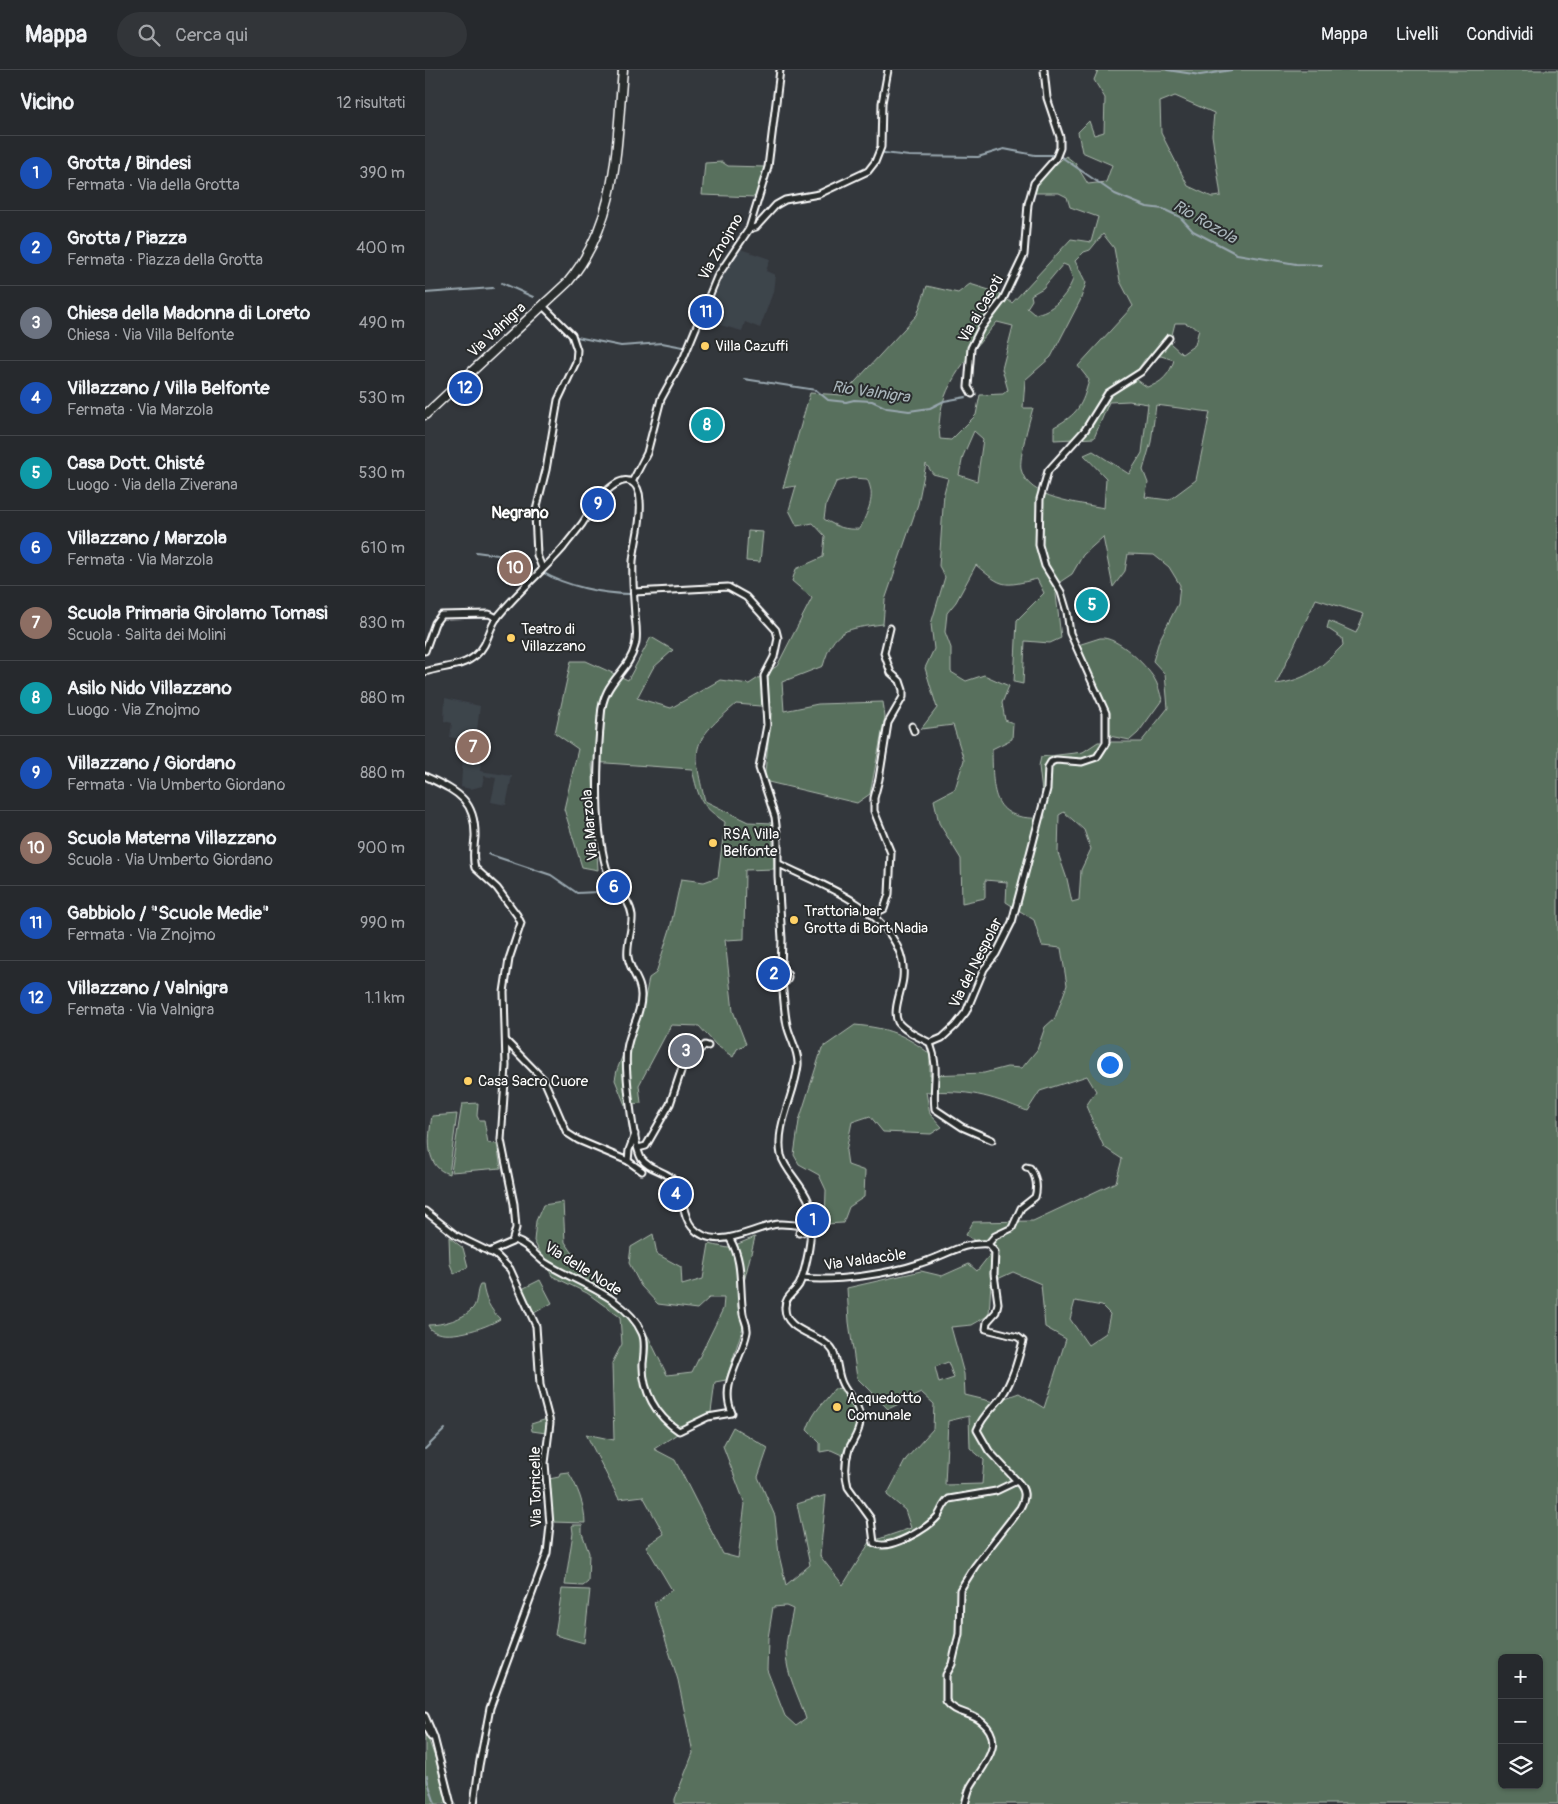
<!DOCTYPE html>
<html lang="it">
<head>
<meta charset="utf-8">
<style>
  :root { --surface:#26292d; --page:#323539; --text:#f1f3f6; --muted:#a4a6aa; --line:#424549; --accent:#db2777 }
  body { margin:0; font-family:Pangolin,sans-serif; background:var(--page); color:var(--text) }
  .controls { position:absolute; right:15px; bottom:15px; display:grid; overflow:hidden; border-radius:8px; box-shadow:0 1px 4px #0004 }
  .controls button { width:45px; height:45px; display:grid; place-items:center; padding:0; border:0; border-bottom:1px solid var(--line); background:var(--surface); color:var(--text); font:25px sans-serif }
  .you { position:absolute; left:684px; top:994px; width:18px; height:18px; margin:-12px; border:4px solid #fff; border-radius:50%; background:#1a73e8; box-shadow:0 0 0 8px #1a73e833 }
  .badge { display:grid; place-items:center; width:32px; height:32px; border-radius:50%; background:var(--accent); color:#fff; font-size:16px; font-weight:700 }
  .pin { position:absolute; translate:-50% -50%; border:2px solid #fff; box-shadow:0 1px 5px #0006 }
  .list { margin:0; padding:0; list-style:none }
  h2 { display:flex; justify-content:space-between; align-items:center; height:65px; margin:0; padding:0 20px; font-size:21px }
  h2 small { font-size:16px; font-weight:400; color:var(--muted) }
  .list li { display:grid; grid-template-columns:32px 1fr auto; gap:15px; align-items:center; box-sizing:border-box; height:75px; padding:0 20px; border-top:1px solid var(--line) }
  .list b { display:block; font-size:19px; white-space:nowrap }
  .list p { margin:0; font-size:16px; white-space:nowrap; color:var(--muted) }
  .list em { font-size:16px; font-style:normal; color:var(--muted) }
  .icon { flex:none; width:28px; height:28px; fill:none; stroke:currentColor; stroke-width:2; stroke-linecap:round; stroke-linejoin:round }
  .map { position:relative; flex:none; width:1133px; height:1734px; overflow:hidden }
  header { display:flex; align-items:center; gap:30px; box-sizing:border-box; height:70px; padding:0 25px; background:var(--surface); border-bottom:1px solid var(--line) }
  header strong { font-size:24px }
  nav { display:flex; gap:28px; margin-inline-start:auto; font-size:18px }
  .search { width:350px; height:45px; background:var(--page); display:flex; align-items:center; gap:12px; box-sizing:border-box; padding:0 18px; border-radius:28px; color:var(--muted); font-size:19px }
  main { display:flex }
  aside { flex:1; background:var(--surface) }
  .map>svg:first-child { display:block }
  .built { fill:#3e444c }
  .green { fill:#58705d; stroke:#acb8ae; fill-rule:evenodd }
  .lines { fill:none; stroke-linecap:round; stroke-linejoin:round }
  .stream { stroke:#99a7af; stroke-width:2 }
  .minor-casing { stroke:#fff; stroke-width:9 }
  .secondary-casing { stroke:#fff; stroke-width:11 }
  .minor { stroke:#2a2d2e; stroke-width:5 }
  .secondary { stroke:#2a2d2e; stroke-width:8 }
  .poi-dot { fill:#ffd166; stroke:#2a2d2e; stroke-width:2 }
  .labels { text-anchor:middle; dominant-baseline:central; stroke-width:4; stroke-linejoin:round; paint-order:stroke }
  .street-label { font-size:15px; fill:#fff; stroke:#2a2d2e }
  .poi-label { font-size:15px; fill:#fff; stroke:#2a2d2e; text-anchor:start }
  .water-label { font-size:16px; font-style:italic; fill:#aab6bc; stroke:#2a2d2e }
  .neighbourhood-label { font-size:16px; font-weight:bold; fill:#fff; stroke:#2a2d2e }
</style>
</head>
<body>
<header>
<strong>Mappa</strong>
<div class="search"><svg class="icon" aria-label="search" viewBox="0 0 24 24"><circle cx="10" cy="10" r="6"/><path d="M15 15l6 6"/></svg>Cerca qui</div>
<nav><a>Mappa</a><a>Livelli</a><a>Condividi</a></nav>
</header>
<main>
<aside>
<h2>Vicino<small>12 risultati</small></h2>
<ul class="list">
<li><span class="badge" style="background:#1a4fb4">1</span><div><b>Grotta / Bindesi</b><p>Fermata · Via della Grotta</p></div><em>390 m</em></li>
<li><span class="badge" style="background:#1a4fb4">2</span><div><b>Grotta / Piazza</b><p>Fermata · Piazza della Grotta</p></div><em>400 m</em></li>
<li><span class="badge" style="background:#6b7280">3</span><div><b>Chiesa della Madonna di Loreto</b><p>Chiesa · Via Villa Belfonte</p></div><em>490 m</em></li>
<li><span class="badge" style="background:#1a4fb4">4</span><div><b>Villazzano / Villa Belfonte</b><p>Fermata · Via Marzola</p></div><em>530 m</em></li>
<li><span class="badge" style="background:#0f9aa8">5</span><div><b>Casa Dott. Chisté</b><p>Luogo · Via della Ziverana</p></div><em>530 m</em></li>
<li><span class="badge" style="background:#1a4fb4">6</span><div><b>Villazzano / Marzola</b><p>Fermata · Via Marzola</p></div><em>610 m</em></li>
<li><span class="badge" style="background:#8d6e63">7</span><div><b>Scuola Primaria Girolamo Tomasi</b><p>Scuola · Salita dei Molini</p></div><em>830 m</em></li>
<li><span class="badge" style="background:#0f9aa8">8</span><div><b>Asilo Nido Villazzano</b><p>Luogo · Via Znojmo</p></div><em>880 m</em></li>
<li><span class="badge" style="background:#1a4fb4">9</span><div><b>Villazzano / Giordano</b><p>Fermata · Via Umberto Giordano</p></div><em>880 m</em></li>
<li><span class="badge" style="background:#8d6e63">10</span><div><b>Scuola Materna Villazzano</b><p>Scuola · Via Umberto Giordano</p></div><em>900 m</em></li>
<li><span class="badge" style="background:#1a4fb4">11</span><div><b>Gabbiolo / &quot;Scuole Medie&quot;</b><p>Fermata · Via Znojmo</p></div><em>990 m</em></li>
<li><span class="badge" style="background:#1a4fb4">12</span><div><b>Villazzano / Valnigra</b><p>Fermata · Via Valnigra</p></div><em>1.1 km</em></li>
</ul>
</aside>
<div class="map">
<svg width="1133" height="1734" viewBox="0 0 1133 1734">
  <rect width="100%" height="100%" fill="#33373c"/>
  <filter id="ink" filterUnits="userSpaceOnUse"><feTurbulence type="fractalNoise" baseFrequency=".02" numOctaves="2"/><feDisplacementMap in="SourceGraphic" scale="10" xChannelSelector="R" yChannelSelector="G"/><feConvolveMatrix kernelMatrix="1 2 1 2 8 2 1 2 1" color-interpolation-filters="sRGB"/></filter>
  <g filter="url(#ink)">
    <!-- built -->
    <g class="built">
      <path d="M315,179l30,10 -4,12 9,4 -2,17 -13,36 -15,-6 -3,9 -22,-6 4,-12 -14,-5 13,-33z"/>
      <path d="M20,628l35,8 -4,32 7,1 -3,32 32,5 -6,29 -15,-3 5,-24 -12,-2 -2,10 -11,3 -10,-2 3,-47 -14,-3 2,-14 -8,-2z"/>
    </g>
    <!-- green -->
    <g class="green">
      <path d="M673,0h460v1734h-883v-5l18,-46 -15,-73 -24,-77 18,-13 -26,-44 18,-12 -21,-38 -24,3 -33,-65 28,6 -2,-77 10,-19 -2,-27 -33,-24 -35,-17 -18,-35 2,-20 7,-16 20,-3 2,40 20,29 30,26 33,39 19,39 25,-3 31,-63 1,-11h-15l-12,11 -39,-5 -17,-18 -12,-23 2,-16 22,-13 4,20 24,13 1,18 21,-6 6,-35 19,4 27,-11 -17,69 5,21 -17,53 -11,2 -4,30 -57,37 21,11 48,94 15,4 7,-54 -22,-58 10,-19 35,21 -10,29 17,39 4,39 7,30 24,-20 -13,-61 29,-9 -6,61 23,29 27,-43 41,-14 -6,-18 -18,-15 19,-36 27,-30 1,-25 -12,-11 -34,16 -31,-31 -8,-56 -2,-34 74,-17 21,5 27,-12 8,7 15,-19 -26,-17 7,-13 60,-1 83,-39 6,-23 -18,-12 -18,-41 10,-15 -9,-15 -47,15 -13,20c-39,-16 -59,-21 -101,-19l4,22 12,13 -11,7 -48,-2 -13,-16 -18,6 -6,29 2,14 17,6 -1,26 -15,10 -6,16 -18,1 1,-34 -7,-15 -20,-11 -5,-9 5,-34 23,-73 33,-23c33,3 49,9 75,29v21l54,-2 23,-6 15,1 15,-18 8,-23 10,-9 12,-33 -6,-37 -19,-2 -8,-26 -28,-18 1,-20 -22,-2v18l-23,5 -1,-44 -22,-36 -5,-23 21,-11 9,-29 -11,-35 -32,4 16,-21 -12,-40 9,-19 -3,-25 14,-47 -6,-11 5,-73 4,-15 -15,-4 -7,-10 -8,40 -33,96 -2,24c-37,5 -49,4 -60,42l-41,16 2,29 34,-7 65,-2 2,15 -15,77 -13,9 -93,-22 8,-74 -36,-3c-44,38 -45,41 -31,97l43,21 24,1 2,46 -29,1 -1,69 -19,1 8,71 13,33 -9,5 -4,8 -17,-12 -17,-19 -28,-1 -32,60 2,18 -16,2 -10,-25 2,-10 28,-72 4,-20 7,-5 14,-44 11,-50 23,3 14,-5 7,-55c-25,-17 -26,-23 -33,-53l-100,-7 6,108 -16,-3 -18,-58 14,-60 -23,-16 16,-72h15l42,19 23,-43 22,13 -20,18 -16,30 34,10 49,-28 29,4 28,-18 35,-68 -20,-17 4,-12 27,-12 2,-21 -12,-13 -16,3 -8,-16 7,-24 -13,2 27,-95 33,2 74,-80 10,-29 31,7 12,-9 29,9 13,10 59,-64 20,3 7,-25 -28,-10 -3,-10 -8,-4h-28l2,-11 33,-26 9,7 13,21 18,-2 6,-17 -30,-13 -4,-20 11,-11 5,14 10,-3 1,-34 -11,-18zM750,26l39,17 -2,22 9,61 -9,1 -24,-11 -27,-53 -1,-31zM678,164l11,14 6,33 13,25 -55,60 11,14c-7,26 -11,34 -35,47v13l40,-2 15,-36 20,-1 19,3 -6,49 -13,21 -36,-23 -9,4 22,23 -2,30c-24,-5 -77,-9 -83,-39 -2,-12 8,-47 12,-61h-10l2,-28 26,-23 29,-56 6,-18 -11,-22 9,-9 6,-2zM638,194l5,2 5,13c-6,17 -21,33 -39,35l-7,-6 5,-8 -1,-5 12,-7zM572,252l16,4 -11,43 6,21 -5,4 -23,1 -4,20 -25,25 -11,-1c-7,-47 29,-83 57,-117zM750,253h10l14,6 -4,16 -13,9 -12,-11zM736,286l13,4c-4,14 -13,24 -27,27l-14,-10 12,-18zM731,335l54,7 -14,68 -27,20 -24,-3 3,-14 -5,-13 8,-28zM549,361l9,8 -6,42 -18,-6 4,-19zM427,408l15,1c10,19 0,32 -7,50 -15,1 -23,-2 -36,-10l2,-14 10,-23zM678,467l10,50 12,-16 3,-17 26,1 15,12 11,18 -2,19 -19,37 -6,20 12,13 3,34 -27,34h-43l-15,10 -42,5 -2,9 6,52c-54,3 -52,-24 -53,-69l20,-10 1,-16 -8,-3 -3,-17 7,-17 -25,-11 -18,6 -15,-9v-24l-6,-16 2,-19 9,-11 20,-37c27,23 27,22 61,14l7,14 -27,27 -3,62 9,2 2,-43 25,2 11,-5 -5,-44 4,-12 12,-8 11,-19zM891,529l48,15 -8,19 -27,-12 -2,7 15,10 1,7c-21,22 -36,35 -67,39zM639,742l20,18 7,19 -10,21 -2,30 -7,2 -5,-23 -9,-26 1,-38zM588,1202l28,12 4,43 21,12 -22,69 -25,-15 -25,9 -29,-7 -1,-21 -13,-47 21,-2 17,-10 2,-33zM650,1231l27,5 8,8 -4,19 -18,12 -18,-26zM523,1292l6,16 -15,5 -4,-16zM544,1346l1,32 14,12 -2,24 -37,1 3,-64zM361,1536l7,3c-2,13 -7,28 -7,42 -1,22 14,47 20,68l-10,7 -11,-10 -18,-46 1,-32 5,-31zM1077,1588h37v127h-37z"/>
      <path d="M297,92l6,4 37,1 -9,30 -54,-2 3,-32z"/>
      <path d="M323,461l15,1 -3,30 -14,-1z"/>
      <path d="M675,568c17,-2 45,26 54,40 4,6 6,15 8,22l-24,33 -8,7 -21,-4c3,-31 -18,-60 -31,-87v-4z"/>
      <path d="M53,1033l-1,13 2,4h5l4,23 9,1 4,24 -50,4 11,-68z"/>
      <path d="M32,1044l-8,60c-24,-7 -21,-35 -17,-58z"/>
      <path d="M24,1167l14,11 5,19 -14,7 -4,-10z"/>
      <path d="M115,1210l12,23 -18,10 -12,-24z"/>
      <path d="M55,1215h3c2,14 7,24 17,34 -14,9 -56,23 -70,10l-2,-4c14,0 36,-6 45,-17 5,-7 3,-17 7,-23z"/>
      <path d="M416,1318v4h4c19,30 14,33 -1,64l-13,-6 -11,2v-9l-13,-13c7,-21 16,-25 27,-41z"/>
      <path d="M122,1349l-1,14 -14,-2 -1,-7z"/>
      <path d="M143,1402c9,13 17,34 17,51l-33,-1 -3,-43 10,-2 1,-4z"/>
      <path d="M147,1455h10v8l7,20 -1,29 -5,4 -18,-1 8,-52z"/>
      <path d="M137,1519l28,1 -6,53 -29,-8z"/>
      <path d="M0,1660l11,30 11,44h-22z"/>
    </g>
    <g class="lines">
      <!-- stream -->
      <g class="stream">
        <path d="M742,0l33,5 32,-5"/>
        <path d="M459,83l25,3 69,1 26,-8 31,6h18"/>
        <path d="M635,86l55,38 32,13 16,2 17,8 13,14 44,23 59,10 26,1"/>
        <path d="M77,213l31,14"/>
        <path d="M0,223l68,-5"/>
        <path d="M128,242l7,7"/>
        <path d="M148,263l4,4 44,9 41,-3 21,4"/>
        <path d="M319,309l72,11 12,10 18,2 8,-2 18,1 15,7 22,3 21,-3 14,-7 22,-4"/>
        <path d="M51,482l51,7"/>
        <path d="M117,502c24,14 61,22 88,22"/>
        <path d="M63,784l63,21 26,18 21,-1 10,-8"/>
        <path d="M0,1379l20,-20"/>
        <path d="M2,1706l1,7"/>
        <path d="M4,1715l6,19"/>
      </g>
      <defs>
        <g id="minor">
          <path d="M324,159l7,-2 20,-22 9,-5 34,-6 49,-23 7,-9 6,-15 1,-44 6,-33"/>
          <path d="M547,324l-4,-7 3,-39 10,-20 22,-29 21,-44 4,-51 6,-21 22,-25 4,-10v-11l-13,-39 -3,-28"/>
          <path d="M207,412l15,-29 14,-54 23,-42 33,-80 32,-48 19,-62 12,-97"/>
          <path d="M117,498l-5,-13 -2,-41 11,-44 12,-70 18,-38 1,-12 -5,-15 -29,-29"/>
          <path d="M209,522l94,-5 18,10 30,33 2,8 -4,19 -10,19 3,49 -8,43 16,49 3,24v35l4,63 -1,32"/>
          <path d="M0,581l10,-28 6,-8 48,-1 8,4"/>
          <path d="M0,602c17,-6 37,-4 51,-17 12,-10 12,-24 20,-36 20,-26 46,-47 67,-71 6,-8 13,-16 19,-24 7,-10 12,-22 21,-30 6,-5 17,-16 26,-13 8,2 11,12 11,20 2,20 -5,40 -7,60 -1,18 1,37 2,55 1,9 3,21 0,30 -7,28 -32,34 -34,70 -4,45 -7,108 5,151 5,18 24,31 26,48 1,14 -6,29 -4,42 2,15 14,24 13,40 0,19 -12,34 -14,52 -3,19 6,93 14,109 8,13 26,12 34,24 9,13 7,34 17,45 24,27 62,-1 87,-3 11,-1 18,4 29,-1"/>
          <path d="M487,656l2,5"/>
          <path d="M0,706c30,15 51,22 50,61 -1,10 -3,21 0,31l22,20 20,27 4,8 -12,36 -5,33 2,74 -5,74 13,64 2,24 -4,14 -23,10"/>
          <path d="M354,794c42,21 98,39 119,84 4,9 6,20 5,30 -1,12 -11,33 -5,44 6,9 23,16 32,21l12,-5 13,-12 11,-14 18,-43 12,-15 16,-32 35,-133 1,-22 3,-5 5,-2 26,2 15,-5 9,-14v-30l-36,-80 -3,-21 -6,-20 -16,-26 -6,-21 1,-46 8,-28 37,-41 23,-37 33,-21 28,-34"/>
          <path d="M448,844l11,-5 5,-15 2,-41 -17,-42v-13l5,-19 9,-56 15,-26v-7l-3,-9 -9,-8 -7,-20 6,-25"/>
          <circle cx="357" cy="907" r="6"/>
          <path d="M357,913c2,14 2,28 5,42 3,14 12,26 11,40 -3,30 -23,60 -17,90 5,21 40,44 27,68"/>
          <path d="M81,971l38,39 23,53 11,7 50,21 1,-11 6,-16"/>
          <path d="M505,973c10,27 2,40 5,66l27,18 30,13"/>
          <path d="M213,1078l8,-2 24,-42 13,-39 22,-20 3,1"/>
          <path d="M203,1091l14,10"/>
          <path d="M0,1141l32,25 39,19 14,14 26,57 4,59 10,38 -5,40 5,62 -3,28 -57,155 -11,58 -5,38"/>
          <path d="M383,1153c7,9 -4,52 -9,62 -5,8 -14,12 -14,22 -1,26 37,26 48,44 5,10 4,20 8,30 5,14 20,23 19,40 0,11 -7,19 -11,28 -4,12 -4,26 -1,38l23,32 3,24c15,9 54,-15 64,-27 4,-6 5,-12 11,-17l47,-8 21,-10c9,9 9,16 3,27l-45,58 -15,24 -1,44 -7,30 -6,11v26c9,13 25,11 36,21 25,20 0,45 -11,64 -3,5 -4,12 -6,18"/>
          <path d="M374,1163l7,-2 4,-6"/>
          <path d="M89,1170c13,4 20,14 30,22 30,20 82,34 98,71 4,8 2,21 1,30 -1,28 13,53 36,68l29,-14 24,-4c-13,-28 10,-54 15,-81 1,-7 -3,-12 -4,-18 -4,-26 1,-52 -13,-75"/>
          <path d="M563,1174l7,8 -1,22 4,29 -2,9 -9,10 -1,7 32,8 5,4c-5,19 -10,38 -21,55 -10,14 -18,17 -25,34l12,21 28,30"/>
          <path d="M377,1208c33,4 87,-4 119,-15 24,-7 41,-21 67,-19l7,-8 17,-8 9,-20 14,-11c3,-10 1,-21 -5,-29l-4,-1"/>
          <path d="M0,1646l9,21 17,67"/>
          <path d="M0,1656l6,11"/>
        </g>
        <path id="secondary" d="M0,345l143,-133c51,-62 48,-136 55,-212"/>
      </defs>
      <!-- minor casing -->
      <use href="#minor" class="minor-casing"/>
      <!-- secondary casing -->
      <use href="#secondary" class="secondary-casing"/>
      <!-- minor -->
      <use href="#minor" class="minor"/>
      <!-- secondary -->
      <use href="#secondary" class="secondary"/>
    </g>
  </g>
  <!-- markers -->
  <g class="poi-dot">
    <circle cx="280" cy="276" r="5"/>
    <circle cx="86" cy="568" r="5"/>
    <circle cx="288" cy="773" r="5"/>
    <circle cx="369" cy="850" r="5"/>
    <circle cx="43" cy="1011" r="5"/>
    <circle cx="412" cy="1337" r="5"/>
  </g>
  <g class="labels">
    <!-- street labels -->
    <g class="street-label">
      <text transform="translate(296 177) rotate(-60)">Via Znojmo</text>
      <text transform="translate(556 239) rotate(-60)">Via ai Casoti</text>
      <text transform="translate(72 260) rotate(-43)">Via Valnigra</text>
      <text transform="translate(165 755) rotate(-95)">Via Marzola</text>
      <text transform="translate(551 893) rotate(-63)">Via del Nespolar</text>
      <text transform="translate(440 1190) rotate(-8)">Via Valdacòle</text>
      <text transform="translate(158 1199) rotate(32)">Via delle Node</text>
      <text transform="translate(111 1417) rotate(-91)">Via Torricelle</text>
    </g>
    <!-- poi labels -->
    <g class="poi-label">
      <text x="290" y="276">Villa Cazuffi</text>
      <text x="96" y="559">Teatro di<tspan x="96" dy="17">Villazzano</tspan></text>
      <text x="298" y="764">RSA Villa<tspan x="298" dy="17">Belfonte</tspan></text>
      <text x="379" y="841">Trattoria bar<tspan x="379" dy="17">Grotta di Bort Nadia</tspan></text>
      <text x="53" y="1011">Casa Sacro Cuore</text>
      <text x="422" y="1328">Acquedotto<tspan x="422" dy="17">Comunale</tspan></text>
    </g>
    <!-- water labels -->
    <g class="water-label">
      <text transform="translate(780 152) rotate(30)">Rio Rozola</text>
      <text transform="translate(446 322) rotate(8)">Rio Valnigra</text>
    </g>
    <!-- neighbourhood labels -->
    <g class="neighbourhood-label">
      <text x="95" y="443">Negrano</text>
    </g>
  </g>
</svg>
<div class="controls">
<button>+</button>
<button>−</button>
<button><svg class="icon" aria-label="layers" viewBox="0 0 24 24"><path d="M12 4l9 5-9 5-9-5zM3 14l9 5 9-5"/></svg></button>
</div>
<div class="you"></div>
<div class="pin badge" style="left:388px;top:1150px;background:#1a4fb4">1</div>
<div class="pin badge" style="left:349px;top:904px;background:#1a4fb4">2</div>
<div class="pin badge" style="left:261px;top:981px;background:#6b7280">3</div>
<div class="pin badge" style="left:251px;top:1124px;background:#1a4fb4">4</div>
<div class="pin badge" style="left:667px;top:535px;background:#0f9aa8">5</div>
<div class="pin badge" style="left:189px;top:817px;background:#1a4fb4">6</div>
<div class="pin badge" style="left:48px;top:677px;background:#8d6e63">7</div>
<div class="pin badge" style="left:282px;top:355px;background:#0f9aa8">8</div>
<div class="pin badge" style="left:173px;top:434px;background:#1a4fb4">9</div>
<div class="pin badge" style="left:90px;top:498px;background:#8d6e63">10</div>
<div class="pin badge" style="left:281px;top:242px;background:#1a4fb4">11</div>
<div class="pin badge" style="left:40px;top:318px;background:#1a4fb4">12</div>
</div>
</main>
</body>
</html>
